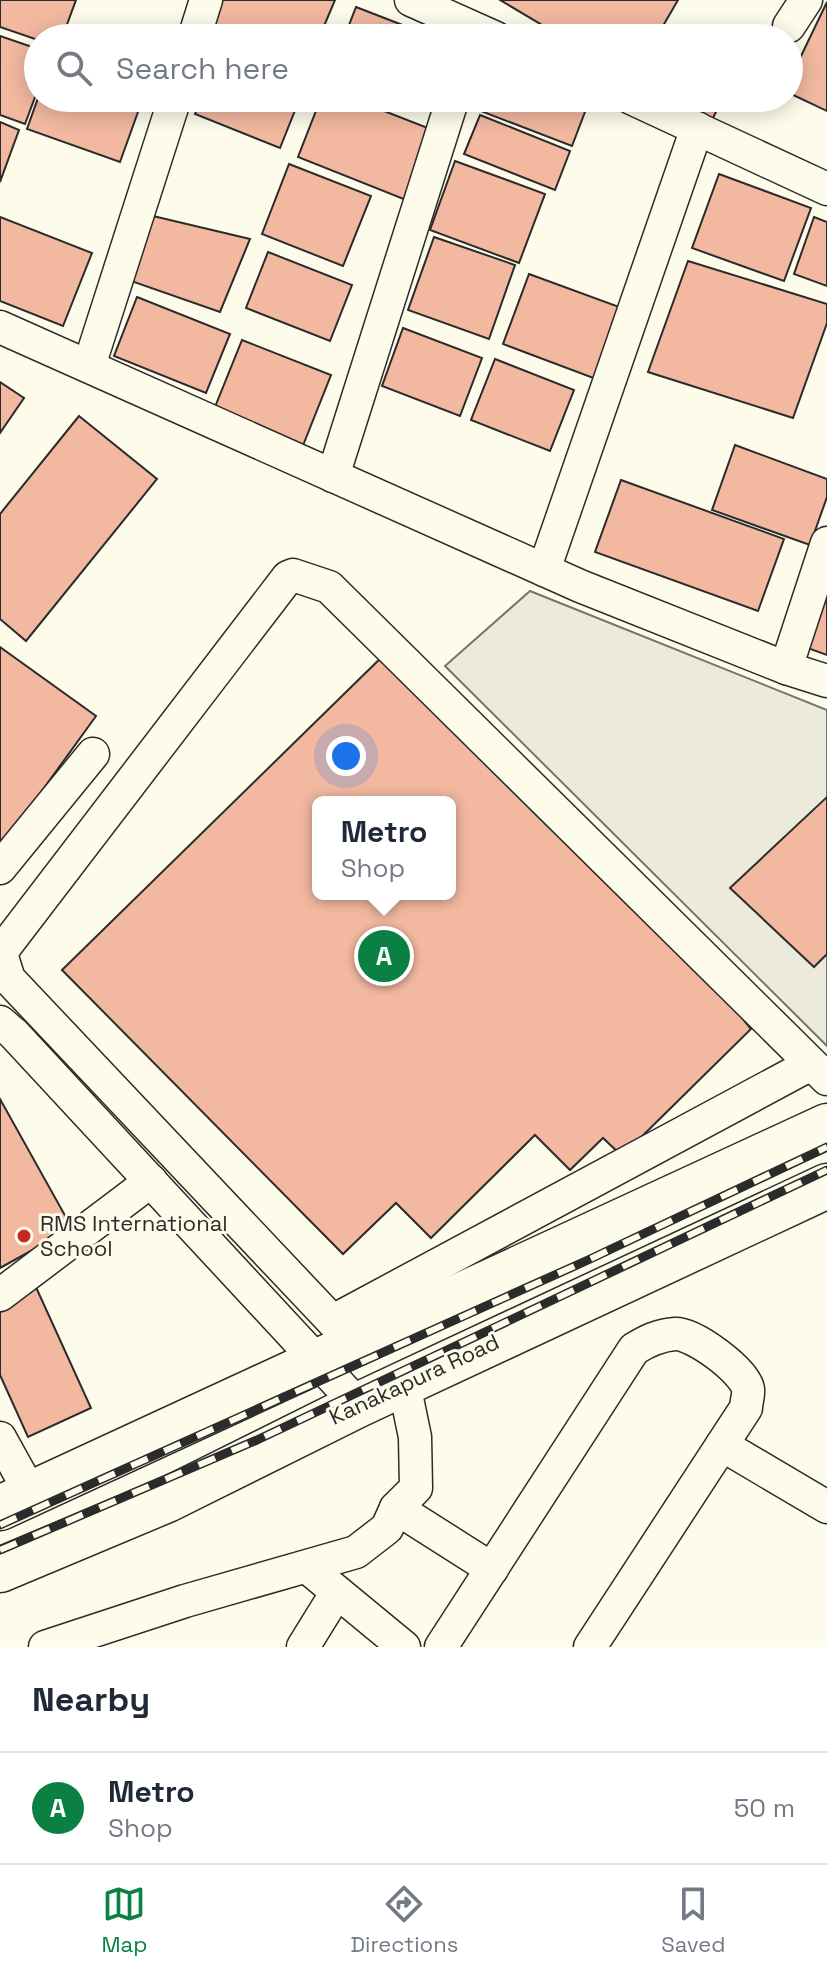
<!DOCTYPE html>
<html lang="en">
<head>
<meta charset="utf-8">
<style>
  :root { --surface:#fff; --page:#f6f6f7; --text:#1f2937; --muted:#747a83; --line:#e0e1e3; --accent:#0b8043 }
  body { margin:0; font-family:"Space Grotesk",sans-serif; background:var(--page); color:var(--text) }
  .you { position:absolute; left:346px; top:756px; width:28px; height:28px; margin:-20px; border:6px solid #fff; border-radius:50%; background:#1a73e8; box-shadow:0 0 0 12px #1a73e833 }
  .badge { display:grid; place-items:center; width:52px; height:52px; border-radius:50%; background:var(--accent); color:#fff; font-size:26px; font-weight:700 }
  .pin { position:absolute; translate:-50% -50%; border:4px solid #fff; box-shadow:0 2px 8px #0006 }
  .popup { position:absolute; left:312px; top:796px; width:144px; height:104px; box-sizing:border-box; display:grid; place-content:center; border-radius:12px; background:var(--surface); filter:drop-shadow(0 2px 6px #0005); font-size:26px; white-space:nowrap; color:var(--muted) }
  .popup b { font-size:30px; color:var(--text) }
  .popup::after { content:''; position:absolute; left:50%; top:100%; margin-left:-16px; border:16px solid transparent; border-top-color:var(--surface) }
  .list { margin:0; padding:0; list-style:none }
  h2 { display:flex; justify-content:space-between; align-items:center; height:104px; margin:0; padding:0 32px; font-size:34px }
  h2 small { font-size:26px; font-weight:400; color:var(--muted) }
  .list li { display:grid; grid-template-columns:52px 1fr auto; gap:24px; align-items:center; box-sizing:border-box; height:112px; padding:0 32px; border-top:2px solid var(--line) }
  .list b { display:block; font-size:30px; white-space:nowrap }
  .list p { margin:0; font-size:26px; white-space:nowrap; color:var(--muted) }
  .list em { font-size:26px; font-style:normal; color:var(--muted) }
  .icon { flex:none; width:44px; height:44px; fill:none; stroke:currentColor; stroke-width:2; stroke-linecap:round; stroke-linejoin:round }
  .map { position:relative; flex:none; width:827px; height:1647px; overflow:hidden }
  .search { position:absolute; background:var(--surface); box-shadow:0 4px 20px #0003; left:24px; right:24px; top:24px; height:88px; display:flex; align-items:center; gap:20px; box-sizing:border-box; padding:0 28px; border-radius:44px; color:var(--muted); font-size:30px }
  .sheet { height:216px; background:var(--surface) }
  nav { display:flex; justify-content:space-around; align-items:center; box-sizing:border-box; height:112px; border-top:2px solid var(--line); background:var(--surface); font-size:22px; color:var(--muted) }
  nav a { display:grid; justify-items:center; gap:4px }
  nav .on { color:var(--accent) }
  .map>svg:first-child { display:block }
  .parking { fill:#eceadb; stroke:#74746e; stroke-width:2 }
  .building { fill:#f2b8a0; stroke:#2b2b2b; stroke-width:2; fill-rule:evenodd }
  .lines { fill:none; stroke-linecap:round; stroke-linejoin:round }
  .minor-casing { stroke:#2b2b2b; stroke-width:35 }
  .highway-casing { stroke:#2b2b2b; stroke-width:47 }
  .minor { stroke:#fdfbea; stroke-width:32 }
  .highway { stroke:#fdfbea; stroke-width:44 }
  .rail-casing { stroke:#2b2b2b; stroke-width:9 }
  .rail { stroke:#fdfbea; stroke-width:6; stroke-dasharray:18; stroke-linecap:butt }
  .poi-dot { fill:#c62828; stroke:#fdfbea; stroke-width:3 }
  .labels { text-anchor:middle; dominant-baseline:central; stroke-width:6; stroke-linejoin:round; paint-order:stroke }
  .poi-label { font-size:22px; fill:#2b2b2b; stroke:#fdfbea; text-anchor:start }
  .street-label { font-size:22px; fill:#2b2b2b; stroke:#fdfbea }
</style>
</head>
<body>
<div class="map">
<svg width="827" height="1647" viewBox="0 0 827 1647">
  <rect width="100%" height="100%" fill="#fdfbea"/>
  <!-- parking -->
  <path class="parking" d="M530,591l297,119v336l-382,-380z"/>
  <!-- building -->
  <g class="building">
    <path d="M0,0h76l-14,38 -24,2 -38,-13z"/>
    <path d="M221,0h114l-16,38h-90l-20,-8z"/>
    <path d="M500,0h178l-22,38h-92z"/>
    <path d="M827,2v109l-38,-18v-12z"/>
    <path d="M356,7l80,31h-92z"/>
    <path d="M0,36l38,13v40l-13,35 -25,-9z"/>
    <path d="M38,98h105l-23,64 -93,-33z"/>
    <path d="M202,98h98l-20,50 -85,-34z"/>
    <path d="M321,98h30l82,32 -27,70 -108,-43z"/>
    <path d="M477,98h97l14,6 -16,42 -99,-38z"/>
    <path d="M666,98h57l-11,22z"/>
    <path d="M480,115l90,36 -15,39 -91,-36z"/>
    <path d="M0,122l19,8 -19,52z"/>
    <path d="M455,161l90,33 -26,69 -89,-33z"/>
    <path d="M289,164l82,32 -28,70 -81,-32z"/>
    <path d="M719,174l92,34 -27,73 -92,-33z"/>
    <path d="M153,216l97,23 -30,73 -89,-31z"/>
    <path d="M0,217l92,36 -29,73 -63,-25z"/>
    <path d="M814,217l13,5v64l-33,-12z"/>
    <path d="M434,237l81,28 -26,74 -81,-29z"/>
    <path d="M268,252l84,33 -22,56 -84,-33z"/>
    <path d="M688,261l139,43v19l-34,95 -145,-46z"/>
    <path d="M529,274l93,34 -26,71 -93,-35z"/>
    <path d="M137,297l93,37 -24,59 -92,-37z"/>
    <path d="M403,328l79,30 -22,58 -78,-30z"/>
    <path d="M242,340l89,35 -29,73 -89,-36z"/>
    <path d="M495,359l79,31 -24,61 -79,-31z"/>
    <path d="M0,382l24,16 -24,35z"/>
    <path d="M79,416l78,63 -131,162 -26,-22v-105z"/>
    <path d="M735,445l92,34v18l-17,48 -98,-35z"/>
    <path d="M621,480l163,59 -26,72 -163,-59z"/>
    <path d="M827,582v73l-25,-9z"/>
    <path d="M0,647l96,69 -96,133z"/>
    <path d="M390,649l291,293 70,87 -129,127 -19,-18 -33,32 -35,-35 -104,103 -35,-35 -53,51 -281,-284zM318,802h132v92h-132z"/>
    <path d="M827,797v157l-13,13 -84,-79z"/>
    <path d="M0,1099l72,129 -72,40z"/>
    <path d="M35,1285l56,123 -63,29 -28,-62v-74z"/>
  </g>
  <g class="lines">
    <defs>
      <g id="minor">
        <path d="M411,0l85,38"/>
        <path d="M789,26l17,-26"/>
        <path d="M194,38l12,-38"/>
        <path d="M631,98l196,91"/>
        <path d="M0,327l580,259 206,82 41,13"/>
        <path d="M89,366l86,-268"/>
        <path d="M333,476l120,-378"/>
        <path d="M544,570l153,-442"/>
        <path d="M786,668l41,-125"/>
        <path d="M0,868l93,-114"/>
        <path d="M0,1022l14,12 344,371"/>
        <path d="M0,1295l151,-114"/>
        <path d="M333,1321l478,-257"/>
        <path d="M355,1345l-346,-366 -7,-22 2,-9 284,-371 5,-2 36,12 498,492"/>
        <path d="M0,1438l31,56"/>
        <path d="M722,1445l105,62"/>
        <path d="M396,1508l96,61"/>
        <path d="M307,1567l97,80"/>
        <path d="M45,1647l140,-46 171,-49 31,-24 9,-20 20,-20 -1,-51 -11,-53"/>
        <path d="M303,1647l34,-55"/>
        <path d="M441,1647l193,-298c13,-8 25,-14 41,-15 18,-1 69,36 73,55 1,5 -2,14 -2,19l-156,239"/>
      </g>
      <g id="highway">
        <path d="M0,1508l827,-382"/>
        <path d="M0,1570l167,-70 191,-95 469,-219"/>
      </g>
    </defs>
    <!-- minor casing -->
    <use href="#minor" class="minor-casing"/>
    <!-- highway casing -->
    <use href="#highway" class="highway-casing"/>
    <!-- minor -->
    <use href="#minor" class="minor"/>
    <!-- highway -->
    <use href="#highway" class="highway"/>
    <defs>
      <g id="rail">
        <path d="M0,1525l588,-265 239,-113"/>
        <path d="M0,1550l257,-110 570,-270"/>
      </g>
    </defs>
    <!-- rail casing -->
    <use href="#rail" class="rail-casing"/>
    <!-- rail -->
    <use href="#rail" class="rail"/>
  </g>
  <!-- markers -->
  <circle class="poi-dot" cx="24" cy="1236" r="8"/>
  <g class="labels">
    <!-- poi labels -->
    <g class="poi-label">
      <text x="40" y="1223">RMS International<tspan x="40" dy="25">School</tspan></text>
    </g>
    <!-- street labels -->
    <g class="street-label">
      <text transform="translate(414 1379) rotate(-25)">Kanakapura Road</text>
    </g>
  </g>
</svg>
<div class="you"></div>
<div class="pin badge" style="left:384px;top:956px">A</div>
<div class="popup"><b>Metro</b>Shop</div>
<div class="search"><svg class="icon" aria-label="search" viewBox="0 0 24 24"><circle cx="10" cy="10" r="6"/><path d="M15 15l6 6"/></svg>Search here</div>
</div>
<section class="sheet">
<h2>Nearby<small></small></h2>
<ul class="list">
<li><span class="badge">A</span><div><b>Metro</b><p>Shop</p></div><em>50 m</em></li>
</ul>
</section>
<nav>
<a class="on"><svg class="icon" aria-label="map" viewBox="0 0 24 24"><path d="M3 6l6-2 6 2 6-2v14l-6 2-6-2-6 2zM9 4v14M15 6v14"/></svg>Map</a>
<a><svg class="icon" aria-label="directions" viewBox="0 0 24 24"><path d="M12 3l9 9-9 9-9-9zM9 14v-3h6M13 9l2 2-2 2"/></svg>Directions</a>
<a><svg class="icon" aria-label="saved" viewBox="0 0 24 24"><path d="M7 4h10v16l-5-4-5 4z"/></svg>Saved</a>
</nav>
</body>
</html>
